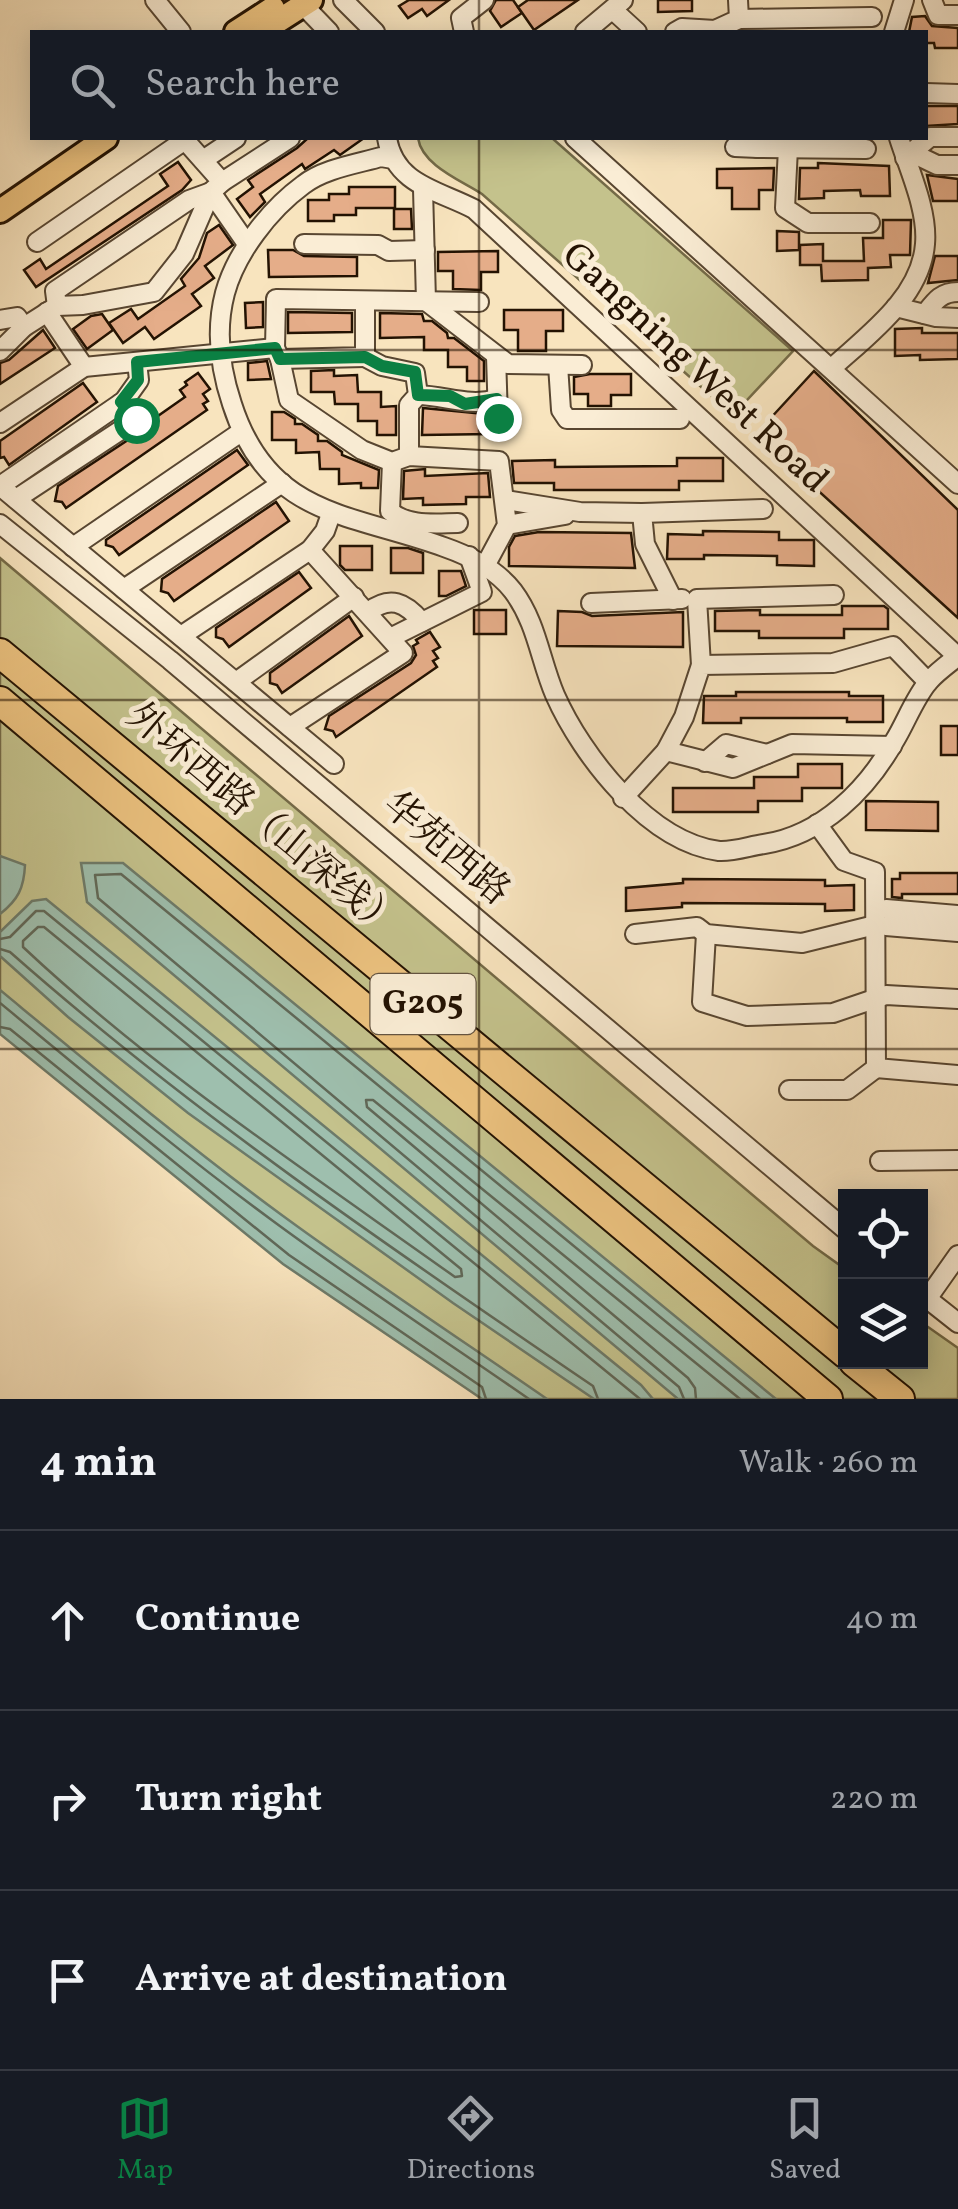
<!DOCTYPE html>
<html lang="en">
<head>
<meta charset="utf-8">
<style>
  :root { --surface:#171b24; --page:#20242c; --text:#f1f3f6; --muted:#9ea1a6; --line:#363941; --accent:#0b8043 }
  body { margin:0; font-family:Vollkorn,"Noto Serif SC",serif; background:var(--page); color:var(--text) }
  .controls { position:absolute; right:30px; bottom:30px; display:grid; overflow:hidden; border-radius:0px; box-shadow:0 5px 25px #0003 }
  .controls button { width:90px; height:90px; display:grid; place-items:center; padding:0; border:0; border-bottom:2px solid var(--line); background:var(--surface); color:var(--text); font:50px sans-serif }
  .stop { position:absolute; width:30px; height:30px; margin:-22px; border:8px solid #0b8043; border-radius:50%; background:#fff }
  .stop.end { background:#0b8043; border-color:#fff; box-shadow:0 2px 10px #0008 }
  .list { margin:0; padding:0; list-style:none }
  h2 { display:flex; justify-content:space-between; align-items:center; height:130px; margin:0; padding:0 40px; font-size:42px }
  h2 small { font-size:32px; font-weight:400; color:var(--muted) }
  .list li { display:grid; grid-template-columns:65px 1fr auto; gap:30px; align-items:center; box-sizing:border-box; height:180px; padding:0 40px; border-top:2px solid var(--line) }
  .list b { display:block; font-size:38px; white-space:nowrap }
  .list em { font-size:32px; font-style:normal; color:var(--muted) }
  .icon { flex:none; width:55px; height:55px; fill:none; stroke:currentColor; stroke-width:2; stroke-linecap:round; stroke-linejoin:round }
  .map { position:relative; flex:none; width:958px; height:1399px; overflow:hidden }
  .search { position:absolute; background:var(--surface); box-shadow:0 5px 25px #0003; left:30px; right:30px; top:30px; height:110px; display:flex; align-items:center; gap:25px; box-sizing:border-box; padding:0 35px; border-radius:0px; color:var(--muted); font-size:38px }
  .sheet { height:670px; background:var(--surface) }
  nav { display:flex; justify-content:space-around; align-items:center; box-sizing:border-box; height:140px; border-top:2px solid var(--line); background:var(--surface); font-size:28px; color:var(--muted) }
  nav a { display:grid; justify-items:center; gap:5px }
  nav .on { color:var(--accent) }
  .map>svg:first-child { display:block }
  .green { fill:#c4c28c; stroke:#746a47; stroke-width:2.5 }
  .water { fill:#9ebfae; stroke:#6d7a69; stroke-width:2.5 }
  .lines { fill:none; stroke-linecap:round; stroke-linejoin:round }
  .shore { stroke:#606858; stroke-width:2.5 }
  .building { fill:#e5ad89; stroke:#231202; stroke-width:2.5 }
  .minor-casing { stroke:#584631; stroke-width:22 }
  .major-casing { stroke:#231202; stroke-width:28 }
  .highway-casing { stroke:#231202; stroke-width:32 }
  .minor { stroke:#faedd5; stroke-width:18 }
  .major { stroke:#ecc27f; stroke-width:22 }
  .highway { stroke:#ecc27f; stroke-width:28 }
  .route { stroke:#0b8043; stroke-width:12 }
  .grid { fill:none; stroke:#231202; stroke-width:2.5; stroke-opacity:0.55 }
  .labels { text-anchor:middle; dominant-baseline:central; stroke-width:10; stroke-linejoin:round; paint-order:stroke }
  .shield { fill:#faedd5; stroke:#645441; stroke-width:2.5 }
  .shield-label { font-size:35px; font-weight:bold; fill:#231202 }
  .street-label { font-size:38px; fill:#231202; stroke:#faedd5 }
</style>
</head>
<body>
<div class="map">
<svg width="958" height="1399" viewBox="0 0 958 1399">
  <rect width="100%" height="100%" fill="#f8e4be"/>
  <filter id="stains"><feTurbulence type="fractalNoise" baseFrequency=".002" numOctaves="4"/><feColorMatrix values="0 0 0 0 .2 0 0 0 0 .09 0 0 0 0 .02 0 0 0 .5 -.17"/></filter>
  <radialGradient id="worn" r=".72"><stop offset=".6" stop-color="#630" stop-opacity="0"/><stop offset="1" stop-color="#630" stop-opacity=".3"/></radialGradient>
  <!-- green -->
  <g class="green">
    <path d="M418,138h134l241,213 -60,64 -251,-221c-22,-14 -60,-29 -64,-56z"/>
    <path d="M0,558l813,688 32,23 1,93h74l1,-40 37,26v51h-456l-502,-377z"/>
  </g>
  <!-- water -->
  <g class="water">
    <path d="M0,856l25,9c-1,23 -7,35 -25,49z"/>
    <path d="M81,863h42l653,536h-98l-591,-497z"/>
    <path d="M46,899l595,486 12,14h-59l-141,-96 -265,-190 -120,-96 -68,-61v-24l32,-31z"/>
    <path d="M0,990c92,76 183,152 279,223 87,64 178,124 268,186h-65l-199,-135 -283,-230z"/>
  </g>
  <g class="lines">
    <!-- shore -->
    <g class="shore">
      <path d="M38,927h6l417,342 1,7 -7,1c-147,-105 -300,-206 -432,-330v-6z"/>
      <path d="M0,939l10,-2 26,-26h8l596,488"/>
      <path d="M0,949l10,3c182,161 383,298 583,434l5,13"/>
      <path d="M0,1003c90,74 179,149 273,218 84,62 171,119 256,178"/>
      <path d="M0,1027l10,2 279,226 193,132 4,12"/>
      <path d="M684,1399l-5,-12 -581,-489 -3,-23 26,-1 639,525"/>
      <path d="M696,1399l-1,-11 -7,-10 -321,-271 -1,-7h7l367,299"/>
    </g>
  </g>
  <!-- building -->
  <g class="building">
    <path d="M409,0h40l-22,16 -5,-7 -14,9 -9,-12z"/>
    <path d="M496,0h17l9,13 -21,14 -11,-16z"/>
    <path d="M528,0h50l-44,30 -16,-23z"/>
    <path d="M658,0h34v11l-34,1z"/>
    <path d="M925,16l7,10 26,2v20h-23l-1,-5h-8v-11h-17l3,-15z"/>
    <path d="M926,106h32v18l-32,2z"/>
    <path d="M308,138h56l-24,17 -6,-5 -29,19 -3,-5 -42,30 5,8 -15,15 -13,-18 16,-12 -5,-7 49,-32z"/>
    <path d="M178,162l13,18 -9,10 -146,97 -12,-17 16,-11 6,10 122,-83 -8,-12z"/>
    <path d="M818,163l71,3 1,30h-29l-1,-6 -36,1v7l-25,1 1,-31h18z"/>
    <path d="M774,168l-1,22h-14v19h-27v-21h-15v-19z"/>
    <path d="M927,175l31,4v22h-25z"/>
    <path d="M349,187h46v21h-39v7h-22v6h-26v-21h21v-6h20z"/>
    <path d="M394,209h17l1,20h-18z"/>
    <path d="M883,220h28l-1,35h-20l1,12 -23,1v12l-46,1 -1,-16h-21v-20l23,-1v17h41l-1,-23h20z"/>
    <path d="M219,225l14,20 -28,21 9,12 -22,16 9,12 -47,33 -9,-12 -22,16 -14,-20 22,-14 7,10 47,-33 -4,-7 18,-21 8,-25z"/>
    <path d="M777,231l22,1v18l-22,1z"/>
    <path d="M268,250h25l11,6 53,1v19l-88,1z"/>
    <path d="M498,251v21h-17v18l-28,-1v-18h-15v-19z"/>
    <path d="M935,256h23v24l-30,3z"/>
    <path d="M263,302v25l-17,1 -1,-25z"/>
    <path d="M504,310h59v21h-17v20h-28v-21h-14z"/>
    <path d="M288,312l64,1v19l-64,1z"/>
    <path d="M380,313l42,1 2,7h8l15,12 1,5h6l30,23v20h-17v-14h-19v-17h-24v-13l-44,1z"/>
    <path d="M102,314l11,16 -26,19 -14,-20 18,-13z"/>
    <path d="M922,328v5h36v26l-38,1v-5l-25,1v-27z"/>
    <path d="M43,330l12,18 -55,36v-21l9,-3z"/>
    <path d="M267,361l4,18 -23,1v-17z"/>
    <path d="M334,370v6l23,-1 1,17h23v15l15,-1v29h-19v-14h-19v-17h-23l-1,-12h-23v-21z"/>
    <path d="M814,371l144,139v108l-202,-184z"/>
    <path d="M198,373l12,16 -7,5 5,7 -5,3 4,6 -141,98 -4,-6 -7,-1 3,-15 85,-56 5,-7 37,-26 -5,-7 7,-5 -2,-3z"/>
    <path d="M590,374h41v21h-20v11h-23v-12h-14v-17z"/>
    <path d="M83,383l14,19 -88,63 -5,-8 -4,1v-17z"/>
    <path d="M423,408l62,6 5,20 -68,1z"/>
    <path d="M272,412h12l11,7v5h7l16,11v6h9l15,11v3l37,15 -1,18h-17v-5l-22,1v-15h-19l-1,-17 -23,1v-13h-24z"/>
    <path d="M237,450l11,15 -129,90 -6,-8 -7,-2v-5z"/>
    <path d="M677,458h46v23h-44v9h-125v-7h-40l-2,-22 43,-1v7l122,-1z"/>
    <path d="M425,469v7l63,-3 2,24h-24v7l-43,1v-7l-20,1 1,-28z"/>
    <path d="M276,502l13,19 -115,80 -6,-8 -7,-2 1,-12z"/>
    <path d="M703,531l76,1v8h35v26l-37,-1v-9l-73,-1v4h-37l1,-25 35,1z"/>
    <path d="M539,532l92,1 4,35 -126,-2v-19l6,-11z"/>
    <path d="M340,546h32v24h-27l-5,-5z"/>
    <path d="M391,548h17l15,5v20h-32z"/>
    <path d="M439,571h22l5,15 -20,10h-7z"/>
    <path d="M299,572l12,16 -82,59 -6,-8 -7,-2v-9z"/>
    <path d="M842,606h42l4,3v20h-44v9h-85v-7h-44v-20l45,-1v5h82z"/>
    <rect x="474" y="610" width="32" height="24"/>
    <path d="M558,611l24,1 10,4 91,-4v35l-126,-1z"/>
    <path d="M349,616l13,20 -80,57 -5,-8 -7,-2v-10z"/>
    <path d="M430,632l10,15 -7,4 5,7 -5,3 4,6 -101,70 -3,-6 -8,-2 4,-13 82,-53 5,-8 -3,-9 5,-3 -2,-3z"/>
    <path d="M736,692h113v4h34v26h-36v-4h-106v5h-38l1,-27h32z"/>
    <rect x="941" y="726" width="17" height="29"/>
    <path d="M798,764h44v24h-40v13h-44v11h-85v-24h81v-11h44z"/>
    <path d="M866,801l72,1v29l-72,-1z"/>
    <path d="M900,873h58v21h-56v4l-10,-1v-18h8z"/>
    <path d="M683,879l142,1v6l29,-1v25l-29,1v-7l-143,-1v4l-56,4v-23l57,-5z"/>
  </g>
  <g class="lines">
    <defs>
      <g id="minor">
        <path d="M155,0l26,32"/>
        <path d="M343,0l32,32"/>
        <path d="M932,0l6,15h20"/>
        <path d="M303,5l26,27"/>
        <path d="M613,10l24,22"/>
        <path d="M739,19l133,-2"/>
        <path d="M715,30l24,-11 -1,-19"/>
        <path d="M464,32l-3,-14 23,-18"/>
        <path d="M585,32l38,-32"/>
        <path d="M675,32l7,-4 33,2v2"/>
        <path d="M894,32l10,-32"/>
        <path d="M926,93l32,1"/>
        <path d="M387,138c8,47 51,52 87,71l484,448"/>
        <path d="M575,138l383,346"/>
        <path d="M758,138v10l108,1"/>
        <path d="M735,147l23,1"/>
        <path d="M788,148l-3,60 23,15h62"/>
        <path d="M912,153l25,12h21"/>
        <path d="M905,158l25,-21h28"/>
        <path d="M393,159l-12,-2c-25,7 -58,12 -78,28 -34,25 -67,68 -78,108 -10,38 -5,75 7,111 36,113 118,109 212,143 26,9 52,22 69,44 24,32 27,69 42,104 27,61 94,147 164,156 14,1 31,-5 45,-7 58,-9 103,-54 131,-104 11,-18 20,-43 34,-59 8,-9 19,-17 28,-24"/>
        <path d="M203,160l33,-22"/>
        <path d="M222,182l68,-44"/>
        <path d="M423,189l3,112 82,63 74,1"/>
        <path d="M37,242l148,-102"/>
        <path d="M304,244l74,1 11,6 36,-1"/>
        <path d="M57,306l-2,-15 134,-91 22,-8 36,52"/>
        <path d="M896,307l40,10 22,1"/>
        <path d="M47,312l37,55"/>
        <path d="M925,314c10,-13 16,-22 33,-22"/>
        <path d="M0,320l17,-3 7,10"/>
        <path d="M275,348l1,-49 203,3"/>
        <path d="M0,351l24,-24 33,-21 26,-1 71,-13 30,-38 27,-62 11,-10 -39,-44"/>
        <path d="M496,356l2,62"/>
        <path d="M365,357l17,9 33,7 3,22 -9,10v51"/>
        <path d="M280,359l85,-2v-56"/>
        <path d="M558,365l3,45 6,9h113"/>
        <path d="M833,367c35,-32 88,-70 92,-123 3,-34 -16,-74 -26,-106"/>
        <path d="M418,395c29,1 51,12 79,4"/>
        <path d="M0,423l84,-56 191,-19 5,11 9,41 73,50 30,12 17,-6 90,5 8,64 -22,41"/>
        <path d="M392,462l-2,49c17,16 47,12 68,12"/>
        <path d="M0,486l334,278"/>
        <path d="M0,486l124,-85 15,-21 -2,-18"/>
        <path d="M16,499l120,-79 -15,-17"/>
        <path d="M506,500l74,12 62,1"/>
        <path d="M0,524l170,136 676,570"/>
        <path d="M507,525l58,-10"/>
        <path d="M73,547l168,-115"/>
        <path d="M124,589l158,-106"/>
        <path d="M673,600l-28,-56 -3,-31 121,-4"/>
        <path d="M591,603l91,-4"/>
        <path d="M368,612c22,-17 37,-10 54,10"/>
        <path d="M181,636l129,-86 15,-19 6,-17"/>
        <path d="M392,637l90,-45 -13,-36"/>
        <path d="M701,665l-4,-66 137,-4"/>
        <path d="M236,682l118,-85"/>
        <path d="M290,727l113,-74 -93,-103"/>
        <path d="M666,751l67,17 59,-24 100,2"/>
        <path d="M705,762l21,-18 41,10"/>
        <path d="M623,798l43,-47 18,-34 17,-52 132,-2 60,-17 35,36"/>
        <path d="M817,824l27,37 31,11 1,196 82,7"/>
        <path d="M886,909l72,6"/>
        <path d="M886,926l72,6"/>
        <path d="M635,934l62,-7 9,7 96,9 73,-18"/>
        <path d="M706,934l-4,68 45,14 86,-3 53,-18 72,4"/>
        <path d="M789,1090h58l29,-22"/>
        <path d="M880,1161l78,-1"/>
        <path d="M920,1293l38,30"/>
        <path d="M927,1299l31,-44"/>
      </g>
      <g id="major">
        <path d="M236,32l37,-24"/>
        <path d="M261,32l50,-32"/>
        <path d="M0,211l106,-73"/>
      </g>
      <g id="highway">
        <path d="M0,653l846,701"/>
        <path d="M0,701l828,698"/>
        <path d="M854,1362l46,37"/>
      </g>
    </defs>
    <!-- minor casing -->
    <use href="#minor" class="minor-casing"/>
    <!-- major casing -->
    <use href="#major" class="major-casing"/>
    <!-- highway casing -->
    <use href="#highway" class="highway-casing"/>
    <!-- minor -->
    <use href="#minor" class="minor"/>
    <!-- major -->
    <use href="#major" class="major"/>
    <!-- highway -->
    <use href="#highway" class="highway"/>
  </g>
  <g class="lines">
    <!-- route -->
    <path class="route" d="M136,420l-15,-18 17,-22 -1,-18 138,-14 5,11 85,-2 17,9 33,6 3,23 32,1 15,8 32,-5 1,19"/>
  </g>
  <!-- grid -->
  <path class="grid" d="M479,0v32M479,138v1261M0,350h958M0,700h958M0,1049h958"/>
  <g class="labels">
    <!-- shield labels -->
    <rect class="shield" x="370.5" y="974" width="105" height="60" rx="8"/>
    <g class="shield-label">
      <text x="423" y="1004">G205</text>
    </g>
    <!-- street labels -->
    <g class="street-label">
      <text transform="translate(694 369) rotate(43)">Gangning West Road</text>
      <text transform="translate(262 822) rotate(40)">外环西路（山深线）</text>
      <text transform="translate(445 850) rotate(40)">华苑西路</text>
    </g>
  </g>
  <rect width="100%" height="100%" filter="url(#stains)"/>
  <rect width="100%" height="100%" fill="url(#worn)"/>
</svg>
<div class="controls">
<button><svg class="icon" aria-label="locate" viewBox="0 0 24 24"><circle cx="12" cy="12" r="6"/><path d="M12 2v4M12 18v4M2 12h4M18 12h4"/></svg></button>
<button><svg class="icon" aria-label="layers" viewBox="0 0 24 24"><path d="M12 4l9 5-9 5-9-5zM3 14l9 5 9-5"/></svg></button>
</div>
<div class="stop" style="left:136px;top:420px"></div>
<div class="stop end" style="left:498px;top:418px"></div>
<div class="search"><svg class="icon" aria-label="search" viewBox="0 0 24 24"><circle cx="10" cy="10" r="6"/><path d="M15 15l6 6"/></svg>Search here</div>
</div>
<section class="sheet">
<h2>4 min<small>Walk · 260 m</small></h2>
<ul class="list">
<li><svg class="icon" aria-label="ahead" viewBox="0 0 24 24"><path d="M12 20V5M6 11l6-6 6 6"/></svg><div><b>Continue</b></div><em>40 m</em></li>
<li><svg class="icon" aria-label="right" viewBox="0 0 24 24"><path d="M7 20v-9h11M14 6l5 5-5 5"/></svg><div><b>Turn right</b></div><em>220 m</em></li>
<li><svg class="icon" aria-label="arrive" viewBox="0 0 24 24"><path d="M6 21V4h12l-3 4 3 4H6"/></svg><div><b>Arrive at destination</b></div></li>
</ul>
</section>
<nav>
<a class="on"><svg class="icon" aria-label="map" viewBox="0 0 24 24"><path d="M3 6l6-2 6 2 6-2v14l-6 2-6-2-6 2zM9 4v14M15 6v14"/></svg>Map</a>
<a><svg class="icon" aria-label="directions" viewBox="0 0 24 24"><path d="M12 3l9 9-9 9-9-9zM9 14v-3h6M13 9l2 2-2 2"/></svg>Directions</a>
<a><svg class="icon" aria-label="saved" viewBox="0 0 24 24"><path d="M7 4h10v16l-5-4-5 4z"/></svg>Saved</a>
</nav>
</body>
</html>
